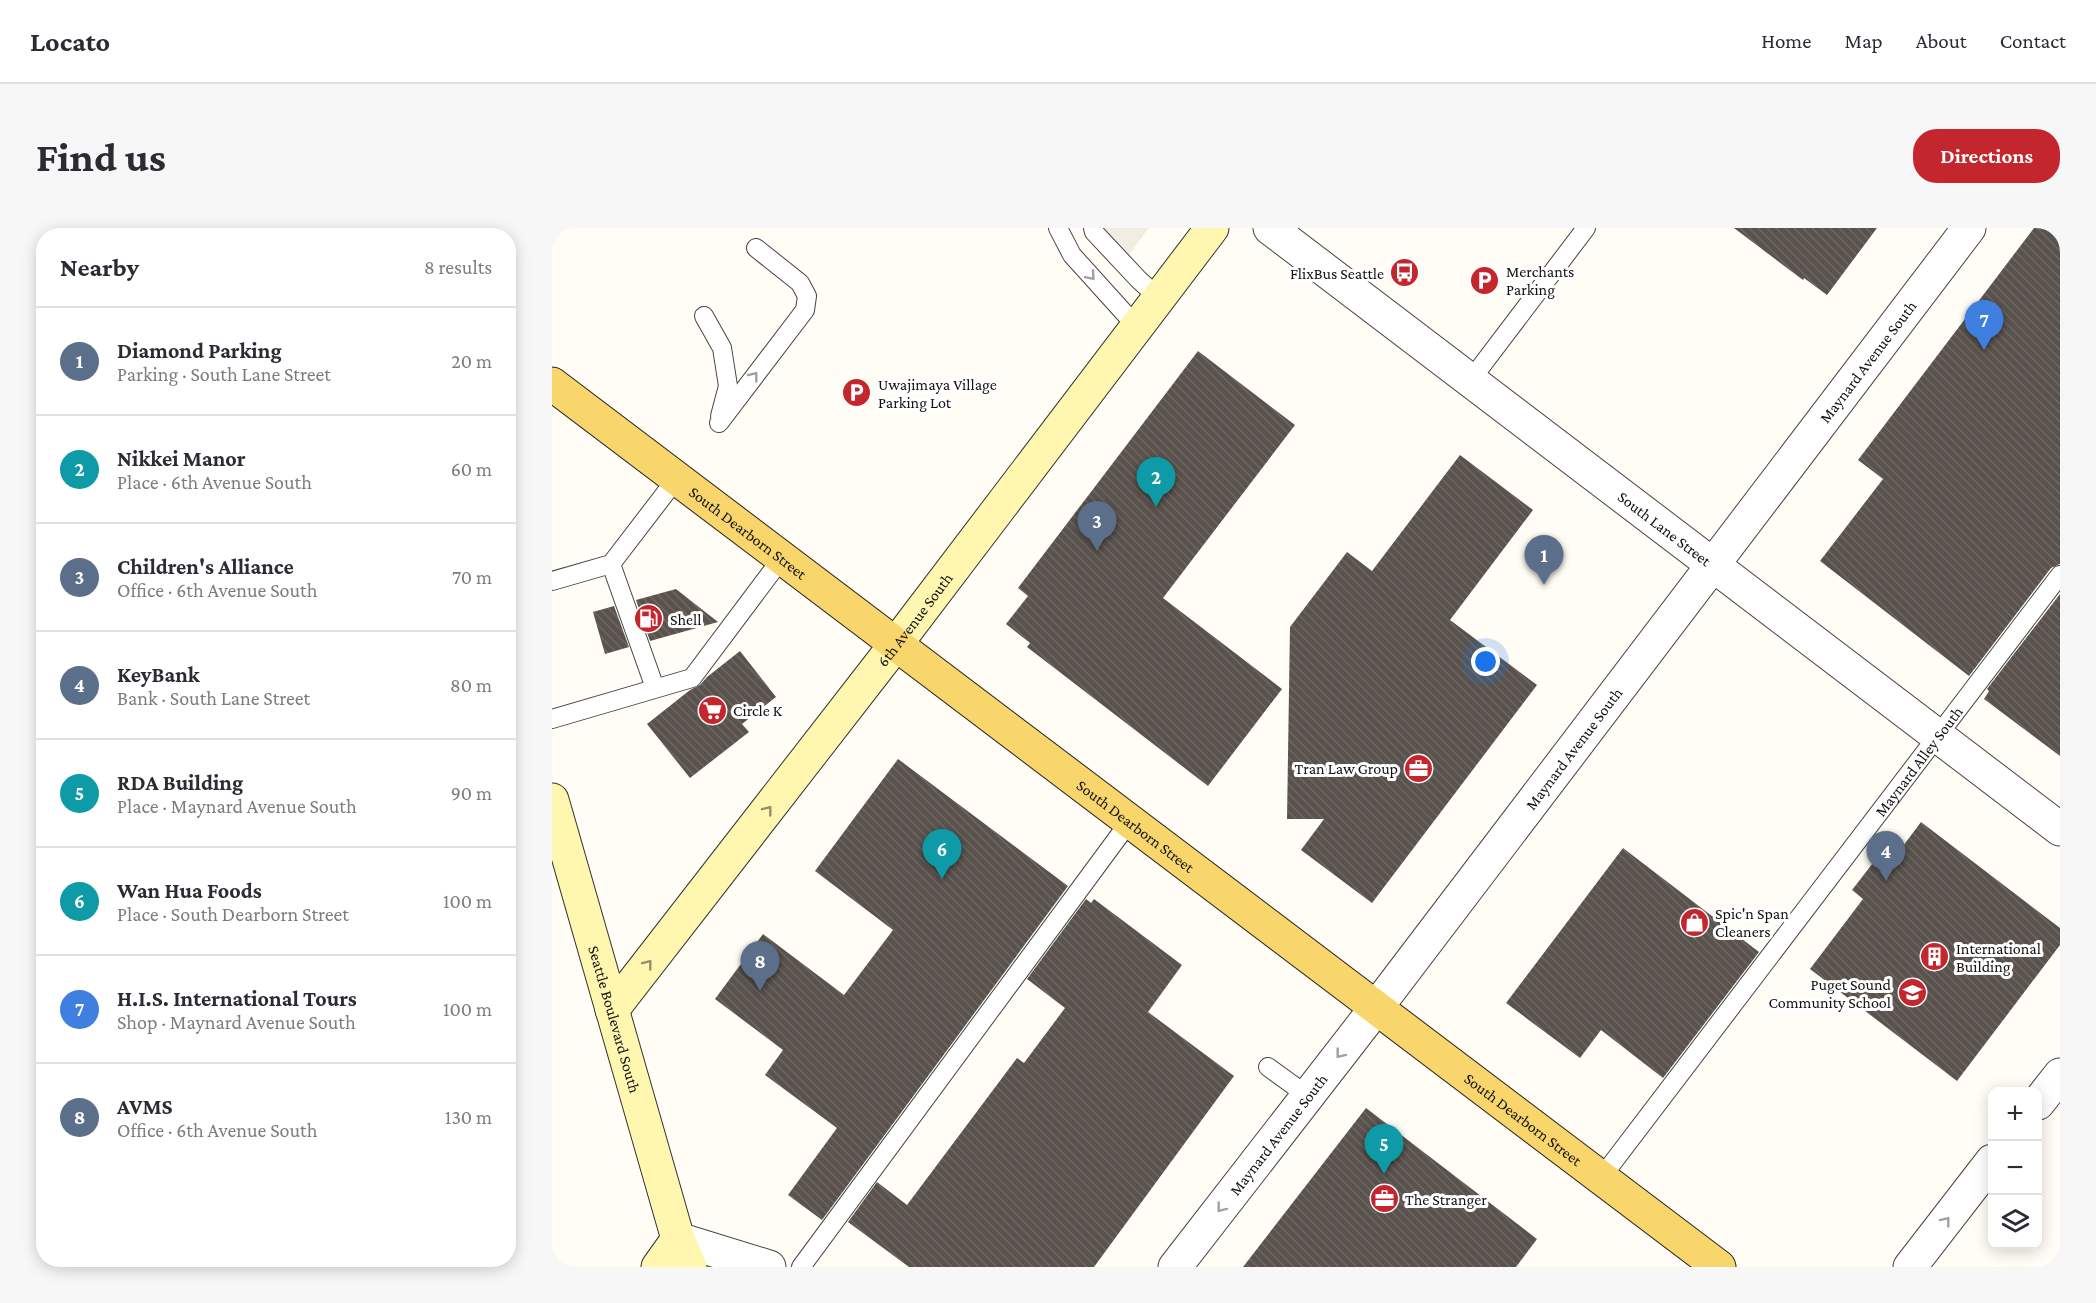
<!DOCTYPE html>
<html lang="en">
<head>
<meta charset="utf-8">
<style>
  :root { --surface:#fff; --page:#f7f7f7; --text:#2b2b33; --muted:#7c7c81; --line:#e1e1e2; --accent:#c4262e }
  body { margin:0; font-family:"Crimson Pro",serif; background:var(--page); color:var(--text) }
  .controls { position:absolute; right:18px; bottom:18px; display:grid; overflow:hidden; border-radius:12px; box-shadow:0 3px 15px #0003 }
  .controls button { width:54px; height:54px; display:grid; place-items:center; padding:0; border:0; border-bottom:2px solid var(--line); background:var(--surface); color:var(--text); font:30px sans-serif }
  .you { position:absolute; left:934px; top:434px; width:21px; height:21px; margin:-15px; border:4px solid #fff; border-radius:50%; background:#1a73e8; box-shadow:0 0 0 9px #1a73e833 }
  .badge { display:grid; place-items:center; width:39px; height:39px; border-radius:50%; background:var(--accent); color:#fff; font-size:20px; font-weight:700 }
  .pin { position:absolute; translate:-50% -50px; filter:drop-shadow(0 2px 3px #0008) }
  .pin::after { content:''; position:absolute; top:32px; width:21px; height:18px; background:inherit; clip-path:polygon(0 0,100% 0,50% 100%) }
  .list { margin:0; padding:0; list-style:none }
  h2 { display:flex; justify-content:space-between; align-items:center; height:78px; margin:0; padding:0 24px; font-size:26px }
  h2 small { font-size:20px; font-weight:400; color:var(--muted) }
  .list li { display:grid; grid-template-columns:39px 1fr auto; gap:18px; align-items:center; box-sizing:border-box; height:108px; padding:0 24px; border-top:2px solid var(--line) }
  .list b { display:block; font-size:22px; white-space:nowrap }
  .list p { margin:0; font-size:20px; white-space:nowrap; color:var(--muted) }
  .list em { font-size:20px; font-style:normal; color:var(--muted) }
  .icon { flex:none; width:33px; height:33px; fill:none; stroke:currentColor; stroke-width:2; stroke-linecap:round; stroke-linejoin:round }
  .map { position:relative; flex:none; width:1508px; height:1039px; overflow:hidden; border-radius:24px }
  header { display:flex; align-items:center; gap:36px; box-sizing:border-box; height:84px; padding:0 30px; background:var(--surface); border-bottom:2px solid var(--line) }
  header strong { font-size:28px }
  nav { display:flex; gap:33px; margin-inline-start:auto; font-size:21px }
  .intro { display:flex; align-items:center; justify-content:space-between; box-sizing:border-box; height:144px; padding:0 36px }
  h1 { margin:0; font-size:42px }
  .button { padding:15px 27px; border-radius:24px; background:var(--accent); color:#fff; font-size:21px; font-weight:700 }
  main { display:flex; gap:36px; padding:0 36px }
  aside { flex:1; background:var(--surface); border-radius:24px; box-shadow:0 3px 15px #0003 }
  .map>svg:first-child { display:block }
  .plaza { fill:#f1ede2 }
  .building { fill:url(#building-back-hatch) }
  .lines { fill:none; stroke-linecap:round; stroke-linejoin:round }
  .lane-casing { stroke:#444; stroke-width:20 }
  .street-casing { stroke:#444; stroke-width:35 }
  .secondary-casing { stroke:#333; stroke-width:35 }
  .primary-casing { stroke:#222; stroke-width:35 }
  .lane { stroke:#fff; stroke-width:18 }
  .street { stroke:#fff; stroke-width:33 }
  .secondary { stroke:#fff6b0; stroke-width:33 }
  .primary { stroke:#f9d66b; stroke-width:33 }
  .oneway { stroke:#a0a0a0 }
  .oneway2 { stroke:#948f68 }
  .labels { text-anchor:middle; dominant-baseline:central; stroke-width:6; stroke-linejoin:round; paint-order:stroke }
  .poi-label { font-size:16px; fill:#111; stroke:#fff; text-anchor:start }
  .street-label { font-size:16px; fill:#111; stroke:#fff }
</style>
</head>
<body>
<header>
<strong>Locato</strong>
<nav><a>Home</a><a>Map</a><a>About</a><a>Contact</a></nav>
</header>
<div class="intro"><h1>Find us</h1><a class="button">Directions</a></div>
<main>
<aside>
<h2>Nearby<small>8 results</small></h2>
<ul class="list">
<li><span class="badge" style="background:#5c6f8a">1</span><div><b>Diamond Parking</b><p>Parking · South Lane Street</p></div><em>20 m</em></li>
<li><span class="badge" style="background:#0f9aa8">2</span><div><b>Nikkei Manor</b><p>Place · 6th Avenue South</p></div><em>60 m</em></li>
<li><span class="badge" style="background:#5c6f8a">3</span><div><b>Children's Alliance</b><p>Office · 6th Avenue South</p></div><em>70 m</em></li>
<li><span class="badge" style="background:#5c6f8a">4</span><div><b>KeyBank</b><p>Bank · South Lane Street</p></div><em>80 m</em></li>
<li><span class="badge" style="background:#0f9aa8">5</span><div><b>RDA Building</b><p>Place · Maynard Avenue South</p></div><em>90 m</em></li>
<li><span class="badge" style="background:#0f9aa8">6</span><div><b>Wan Hua Foods</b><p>Place · South Dearborn Street</p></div><em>100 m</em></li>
<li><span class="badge" style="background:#3f7fe0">7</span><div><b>H.I.S. International Tours</b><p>Shop · Maynard Avenue South</p></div><em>100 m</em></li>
<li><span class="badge" style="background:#5c6f8a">8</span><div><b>AVMS</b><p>Office · 6th Avenue South</p></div><em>130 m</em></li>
</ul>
</aside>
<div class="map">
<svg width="1508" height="1039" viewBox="0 0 1508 1039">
  <defs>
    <pattern id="building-back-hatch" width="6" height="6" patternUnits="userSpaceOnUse" patternTransform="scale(1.5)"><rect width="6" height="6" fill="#5a524d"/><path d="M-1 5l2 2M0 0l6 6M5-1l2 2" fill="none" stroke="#6d6662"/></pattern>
  </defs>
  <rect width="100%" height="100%" fill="#fffdf5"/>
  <!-- plaza -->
  <path class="plaza" d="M551,0h46l-22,29z"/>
  <!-- building -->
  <g class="building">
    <path d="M1182,0h143l-50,67 -23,-17 -1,2z"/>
    <path d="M1482,0h26v336l-9,4 -82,108 -149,-115 63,-82 -25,-19z"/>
    <path d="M646,123l97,74 -132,173 119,91 -74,97 -181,-139 3,-4 -24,-19 22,-28 -10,-8z"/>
    <path d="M908,227l73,55 -83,110 87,65 -165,218 -71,-53 23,-31h-37l3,-192 57,-75 25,19z"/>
    <path d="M124,361l42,33 -68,19 -14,-41z"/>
    <path d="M1508,366v162l-76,-57 5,-8 -2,-2z"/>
    <path d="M62,378l15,41 -24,7 -12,-42z"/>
    <path d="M188,423l36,46 -34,27 7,8 -59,46 -43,-54 43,-34 10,-5 7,-8z"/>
    <path d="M346,531l170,127 -246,334 -34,-25 49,-67 -72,-53 18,-25 -68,-51 48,-65 81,61 49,-65 -78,-59z"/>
    <path d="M1369,594l139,106v17l-103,136 -147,-112 53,-70 -11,-9 31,-40 11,8z"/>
    <path d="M1071,620l136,104 -96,126 -62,-48 -21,28 -74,-55z"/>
    <path d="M534,671l5,4 3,-4 88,66 -34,47 86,64 -140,191h-185l-61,-45 29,-40 30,23 110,-147 7,5 41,-55 -38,-29z"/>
    <path d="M814,880l171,131 -21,28h-273z"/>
  </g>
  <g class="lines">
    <defs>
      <g id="lane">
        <path d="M506,0l14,27 65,72"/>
        <path d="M541,0l1,4 45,48 19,17"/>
        <path d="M152,88l18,32 6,38 -8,30"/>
        <path d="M918,153l116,-153"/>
        <path d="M167,195l86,-113 2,-14 -7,-13 -44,-35"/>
        <path d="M59,336l44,124"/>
        <path d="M0,353l59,-17 66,-86"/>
        <path d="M0,491l140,-41 90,-120"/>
        <path d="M716,839l40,29"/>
        <path id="s1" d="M1049,950l459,-603"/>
        <path d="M249,1039l329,-446"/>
      </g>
      <g id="street">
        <path id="s2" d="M718,0l790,601"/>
        <path d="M1486,875l22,-28"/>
        <path d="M126,1011l91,28"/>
        <path id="s3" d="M623,1039l201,-259 593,-780"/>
        <path d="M1358,1039l82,-106"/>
      </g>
      <g id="secondary">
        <path id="s4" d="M0,572l126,439 12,28"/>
        <path id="s5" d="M60,782l284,-366 316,-416"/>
        <path d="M106,1039l20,-28"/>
      </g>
      <g id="primary">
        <path id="s6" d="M0,156l1167,883"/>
      </g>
    </defs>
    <!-- lane casing -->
    <use href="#lane" class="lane-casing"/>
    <!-- street casing -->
    <use href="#street" class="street-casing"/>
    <!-- secondary casing -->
    <use href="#secondary" class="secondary-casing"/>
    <!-- primary casing -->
    <use href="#primary" class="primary-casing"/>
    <!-- lane -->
    <use href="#lane" class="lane"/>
    <!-- street -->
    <use href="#street" class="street"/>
    <!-- secondary -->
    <use href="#secondary" class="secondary"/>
    <!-- primary -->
    <use href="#primary" class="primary"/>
  </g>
  <!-- one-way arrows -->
  <defs><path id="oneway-chevron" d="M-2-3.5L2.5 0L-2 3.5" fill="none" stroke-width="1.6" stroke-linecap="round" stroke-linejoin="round" transform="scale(1.5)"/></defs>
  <g class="oneway">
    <use href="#oneway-chevron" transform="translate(539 48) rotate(49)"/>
    <use href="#oneway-chevron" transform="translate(202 148) rotate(-52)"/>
    <use href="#oneway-chevron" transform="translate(788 826) rotate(128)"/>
    <use href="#oneway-chevron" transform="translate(669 980) rotate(128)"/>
    <use href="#oneway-chevron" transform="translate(1394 993) rotate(-52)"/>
  </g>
  <g class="oneway2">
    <use href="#oneway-chevron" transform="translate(216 582) rotate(-52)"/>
    <use href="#oneway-chevron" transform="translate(96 736) rotate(-52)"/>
  </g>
  <!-- icons -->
  <defs>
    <symbol id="bus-disc" viewBox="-11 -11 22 22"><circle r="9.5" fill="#c4262e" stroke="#fff"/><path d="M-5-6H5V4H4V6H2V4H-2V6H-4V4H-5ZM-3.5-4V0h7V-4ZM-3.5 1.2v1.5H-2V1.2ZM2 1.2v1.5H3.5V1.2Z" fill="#fff"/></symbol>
    <symbol id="parking-disc" viewBox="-11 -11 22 22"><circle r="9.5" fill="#c4262e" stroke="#fff"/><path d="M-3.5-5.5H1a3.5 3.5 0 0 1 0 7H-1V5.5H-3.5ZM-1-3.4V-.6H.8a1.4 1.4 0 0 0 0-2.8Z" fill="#fff"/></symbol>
    <symbol id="fuel-disc" viewBox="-11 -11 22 22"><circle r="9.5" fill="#c4262e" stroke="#fff"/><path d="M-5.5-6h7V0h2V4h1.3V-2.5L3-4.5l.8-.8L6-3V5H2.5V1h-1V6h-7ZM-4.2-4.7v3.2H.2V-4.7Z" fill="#fff"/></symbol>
    <symbol id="supermarket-disc" viewBox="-11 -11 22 22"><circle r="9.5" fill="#c4262e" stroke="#fff"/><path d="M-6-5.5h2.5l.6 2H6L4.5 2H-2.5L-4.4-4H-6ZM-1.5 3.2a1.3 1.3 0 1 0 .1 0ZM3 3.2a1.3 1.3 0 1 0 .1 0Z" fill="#fff"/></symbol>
    <symbol id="office-disc" viewBox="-11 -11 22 22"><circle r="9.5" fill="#c4262e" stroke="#fff"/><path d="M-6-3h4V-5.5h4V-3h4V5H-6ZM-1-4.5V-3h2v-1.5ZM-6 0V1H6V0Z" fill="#fff"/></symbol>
    <symbol id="shop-disc" viewBox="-11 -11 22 22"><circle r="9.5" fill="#c4262e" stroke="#fff"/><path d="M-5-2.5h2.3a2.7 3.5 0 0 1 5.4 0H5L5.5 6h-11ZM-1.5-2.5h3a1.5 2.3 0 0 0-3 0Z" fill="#fff"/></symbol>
    <symbol id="building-disc" viewBox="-11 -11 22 22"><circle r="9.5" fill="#c4262e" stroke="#fff"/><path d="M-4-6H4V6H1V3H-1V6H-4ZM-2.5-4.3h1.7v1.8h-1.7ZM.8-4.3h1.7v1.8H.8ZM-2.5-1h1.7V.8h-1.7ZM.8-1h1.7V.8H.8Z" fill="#fff"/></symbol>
    <symbol id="school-disc" viewBox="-11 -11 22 22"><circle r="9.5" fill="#c4262e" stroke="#fff"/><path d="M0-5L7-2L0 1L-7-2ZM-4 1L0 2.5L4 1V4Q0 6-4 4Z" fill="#fff"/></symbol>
  </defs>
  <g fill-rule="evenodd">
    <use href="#bus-disc" x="836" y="28" width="33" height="33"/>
    <use href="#parking-disc" x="916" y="36" width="33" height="33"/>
    <use href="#parking-disc" x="288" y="148" width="33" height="33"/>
    <use href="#fuel-disc" x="80" y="374" width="33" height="33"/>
    <use href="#supermarket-disc" x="144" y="466" width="33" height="33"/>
    <use href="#office-disc" x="850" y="524" width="33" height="33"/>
    <use href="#shop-disc" x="1126" y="678" width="33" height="33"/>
    <use href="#building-disc" x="1366" y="712" width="33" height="33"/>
    <use href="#school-disc" x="1344" y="748" width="33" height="33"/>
    <use href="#office-disc" x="816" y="954" width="33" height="33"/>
  </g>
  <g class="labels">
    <!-- poi labels -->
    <g class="poi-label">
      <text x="954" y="43">Merchants<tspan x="954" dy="18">Parking</tspan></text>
      <text x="832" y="45" text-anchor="end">FlixBus Seattle</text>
      <text x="326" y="156">Uwajimaya Village<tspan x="326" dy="18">Parking Lot</tspan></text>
      <text x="118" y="391">Shell</text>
      <text x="181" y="482">Circle K</text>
      <text x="846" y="540" text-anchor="end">Tran Law Group</text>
      <text x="1163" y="685">Spic'n Span<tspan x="1163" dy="18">Cleaners</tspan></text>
      <text x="1404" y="720">International<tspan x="1404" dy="18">Building</tspan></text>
      <text x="1339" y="756" text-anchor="end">Puget Sound<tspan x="1339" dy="18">Community School</tspan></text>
      <text x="853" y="971">The Stranger</text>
    </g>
    <!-- street labels -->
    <g class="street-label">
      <text stroke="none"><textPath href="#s3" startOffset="1140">Maynard Avenue South</textPath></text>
      <text stroke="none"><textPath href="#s2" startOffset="496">South Lane Street</textPath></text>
      <text stroke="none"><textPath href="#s6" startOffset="246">South Dearborn Street</textPath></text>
      <text stroke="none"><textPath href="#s5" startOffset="494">6th Avenue South</textPath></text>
      <text stroke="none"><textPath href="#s3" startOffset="654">Maynard Avenue South</textPath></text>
      <text stroke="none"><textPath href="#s1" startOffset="524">Maynard Alley South</textPath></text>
      <text stroke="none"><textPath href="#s6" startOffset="732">South Dearborn Street</textPath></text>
      <text stroke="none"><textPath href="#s4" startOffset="228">Seattle Boulevard South</textPath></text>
      <text stroke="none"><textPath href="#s6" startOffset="1218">South Dearborn Street</textPath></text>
      <text stroke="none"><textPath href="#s3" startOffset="168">Maynard Avenue South</textPath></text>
    </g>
  </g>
</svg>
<div class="controls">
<button>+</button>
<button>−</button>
<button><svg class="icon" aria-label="layers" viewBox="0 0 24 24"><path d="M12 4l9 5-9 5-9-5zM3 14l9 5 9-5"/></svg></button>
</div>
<div class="you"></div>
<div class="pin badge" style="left:992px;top:357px;background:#5c6f8a">1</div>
<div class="pin badge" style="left:604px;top:279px;background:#0f9aa8">2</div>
<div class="pin badge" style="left:545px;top:323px;background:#5c6f8a">3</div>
<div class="pin badge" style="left:1334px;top:653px;background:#5c6f8a">4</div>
<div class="pin badge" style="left:832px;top:946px;background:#0f9aa8">5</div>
<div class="pin badge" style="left:390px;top:651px;background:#0f9aa8">6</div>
<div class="pin badge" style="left:1432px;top:122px;background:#3f7fe0">7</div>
<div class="pin badge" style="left:208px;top:763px;background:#5c6f8a">8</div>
</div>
</main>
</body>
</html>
